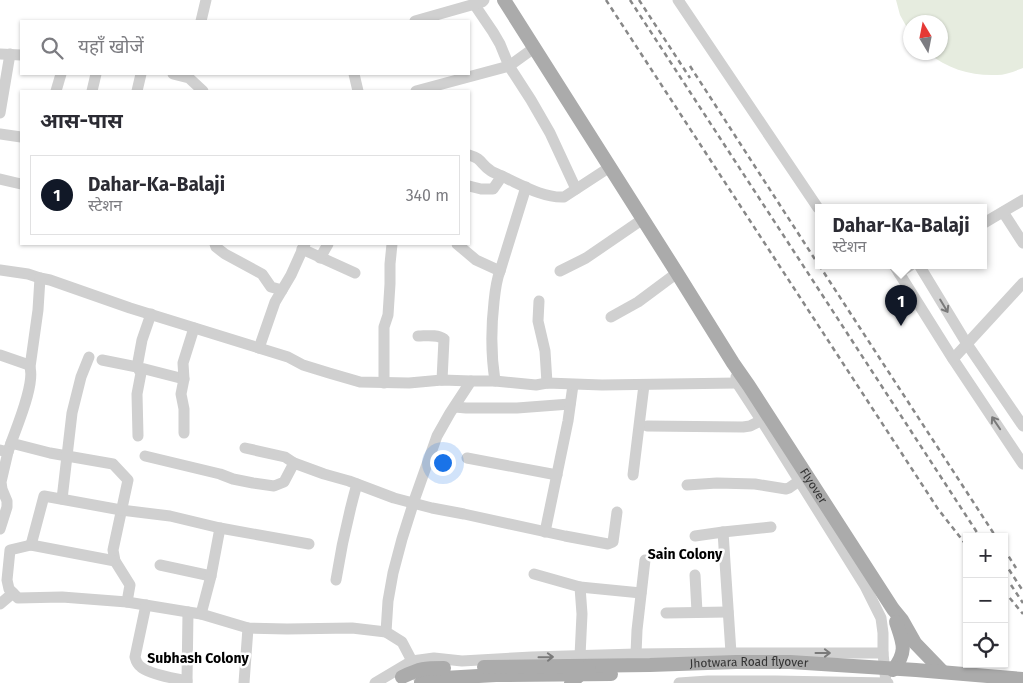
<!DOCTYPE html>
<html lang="hi">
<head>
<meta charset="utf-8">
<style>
  :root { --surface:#fff; --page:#f2f2f3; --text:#2b2b33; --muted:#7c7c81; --line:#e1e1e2; --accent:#111827 }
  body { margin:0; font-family:"Fira Sans","Noto Sans Devanagari",sans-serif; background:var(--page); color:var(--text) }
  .controls { position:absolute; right:15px; bottom:15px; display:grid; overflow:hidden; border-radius:0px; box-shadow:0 1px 4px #0004 }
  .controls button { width:45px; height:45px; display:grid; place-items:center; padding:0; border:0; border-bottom:1px solid var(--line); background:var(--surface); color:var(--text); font:25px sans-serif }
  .compass { position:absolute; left:903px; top:15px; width:45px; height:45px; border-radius:50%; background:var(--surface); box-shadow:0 1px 4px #0004; rotate:350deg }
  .you { position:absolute; left:442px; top:462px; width:18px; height:18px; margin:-12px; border:4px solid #fff; border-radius:50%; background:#1a73e8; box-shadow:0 0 0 8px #1a73e833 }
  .badge { display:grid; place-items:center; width:32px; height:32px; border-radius:50%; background:var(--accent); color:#fff; font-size:16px; font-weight:700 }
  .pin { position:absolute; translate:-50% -41px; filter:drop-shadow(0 1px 2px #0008) }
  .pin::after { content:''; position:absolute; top:26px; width:18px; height:15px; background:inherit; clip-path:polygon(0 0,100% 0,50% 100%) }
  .popup { position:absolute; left:815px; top:204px; width:172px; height:65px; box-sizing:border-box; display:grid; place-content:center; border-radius:0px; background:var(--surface); filter:drop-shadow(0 1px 4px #0005); font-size:16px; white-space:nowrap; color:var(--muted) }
  .popup b { font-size:19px; color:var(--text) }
  .popup::after { content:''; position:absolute; left:50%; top:100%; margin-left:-10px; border:10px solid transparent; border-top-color:var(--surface) }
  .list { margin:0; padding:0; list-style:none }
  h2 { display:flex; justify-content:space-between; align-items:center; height:65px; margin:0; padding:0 20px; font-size:21px }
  h2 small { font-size:16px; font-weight:400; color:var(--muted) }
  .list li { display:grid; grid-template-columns:32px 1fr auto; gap:15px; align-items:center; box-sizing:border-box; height:80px; margin:0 10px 10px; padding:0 10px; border:1px solid var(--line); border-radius:0px }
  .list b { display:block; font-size:19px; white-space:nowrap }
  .list p { margin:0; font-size:16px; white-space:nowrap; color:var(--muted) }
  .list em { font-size:16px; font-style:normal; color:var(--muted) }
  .icon { flex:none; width:28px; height:28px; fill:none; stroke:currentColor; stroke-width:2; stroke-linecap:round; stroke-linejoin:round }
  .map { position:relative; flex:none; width:1023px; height:683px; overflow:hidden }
  .search { position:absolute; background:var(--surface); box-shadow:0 1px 4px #0004; left:20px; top:20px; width:450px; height:55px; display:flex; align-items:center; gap:12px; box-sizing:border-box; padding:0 18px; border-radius:0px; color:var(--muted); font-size:19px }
  .panel { position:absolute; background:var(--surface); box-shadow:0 1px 4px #0004; left:20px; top:90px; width:450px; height:155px; border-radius:0px }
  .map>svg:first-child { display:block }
  .green { fill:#e6ecdf }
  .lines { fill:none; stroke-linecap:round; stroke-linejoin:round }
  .minor { stroke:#d0d0d0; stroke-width:11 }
  .major { stroke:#ababab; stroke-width:14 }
  .rail { stroke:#888; stroke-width:2.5; stroke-dasharray:5 4; stroke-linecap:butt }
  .major-bridge { stroke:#ababab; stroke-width:14 }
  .oneway { stroke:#7a7a7a }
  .labels { text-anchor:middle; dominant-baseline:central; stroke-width:5; stroke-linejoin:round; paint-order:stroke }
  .street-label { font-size:12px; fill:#333; stroke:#fff }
  .neighbourhood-label { font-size:14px; font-weight:bold; fill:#000; stroke:#fff }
</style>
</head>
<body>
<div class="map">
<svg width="1023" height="683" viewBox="0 0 1023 683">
  <rect width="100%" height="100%" fill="#fff"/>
  <!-- green -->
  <path class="green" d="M896,0h127v68c-8,3 -18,7 -26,7 -26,1 -49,-6 -69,-22l12,-1v-30h-30v11l-10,-18z"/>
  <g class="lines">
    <!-- minor -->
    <g class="minor">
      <path d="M678,0l140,208"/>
      <path d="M474,4l19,28 7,12 9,22 22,34 19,33 26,56"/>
      <path d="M201,21l5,-21"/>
      <path d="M415,21l67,-19 2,-2"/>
      <path d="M0,54l21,1"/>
      <path d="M173,74l16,4 14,13"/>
      <path d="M354,74l4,17"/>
      <path d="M56,91l5,-17"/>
      <path d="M92,91l4,-17"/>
      <path d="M137,91l4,-17"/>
      <path d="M416,91l93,-25 25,-18"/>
      <path d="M0,113l10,-59"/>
      <path d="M0,134l21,3"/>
      <path d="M469,155c14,4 11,9 22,16 5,3 12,5 17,8 17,8 37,19 56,18l46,-30"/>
      <path d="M0,179l21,5"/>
      <path d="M469,186l12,3h12l9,-13"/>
      <path d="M1003,212l20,31"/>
      <path d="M984,223l39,-23"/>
      <path d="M215,244l1,3 9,7 37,20 9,13 11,3"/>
      <path d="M457,244l19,16 24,11c-4,10 -5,21 -6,31 -3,26 -3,53 1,79"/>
      <path d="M302,249l53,24"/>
      <path d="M320,258l8,-14"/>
      <path d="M894,265l59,94 70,105"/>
      <path d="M919,265l48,79 56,82"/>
      <path d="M0,270l28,4 12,4 10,2 80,28 158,49 15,8 26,8 31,9 49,1 33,-3 29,1"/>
      <path d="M500,271l26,-84"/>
      <path d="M560,271l26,-13 57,-39"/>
      <path d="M899,273l12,-8"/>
      <path d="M539,301l-1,20 7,30 2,32"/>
      <path d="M151,314l-9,26 -5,27 47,12"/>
      <path d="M611,317l27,-15 39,-29"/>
      <path d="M418,336c8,0 19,-2 26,3l-2,41"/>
      <path d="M259,348l16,-46 16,-27 14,-31"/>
      <path d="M0,355l29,10c8,15 -12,61 -18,78"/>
      <path d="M953,359l70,-76"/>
      <path d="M102,360l35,7 4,6 -4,21 1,42"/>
      <path d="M30,367l8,-57 2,-32"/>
      <path d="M736,377l1,6 28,43 100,160 16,32 2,15v20l3,30"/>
      <path d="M384,383v-56l4,-12 2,-31v-20l2,-20"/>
      <path d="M455,407l11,1h51l53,-4"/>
      <path d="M647,426l96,1 7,-1 12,-6"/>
      <path d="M184,433v-24l-3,-15 3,-15 -1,-16 11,-35"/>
      <path d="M245,448l40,9 9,6"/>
      <path d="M0,450l8,2 3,-9 39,10 63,11 15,16 -15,70 2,11 15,24 -3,17"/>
      <path d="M145,456l75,18 13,5 20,4 21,3 10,-4 10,-19 30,11 25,7 45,17 38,10 32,6 101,22 43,8 5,-2 4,-30"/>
      <path d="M467,458l90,17"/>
      <path d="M633,475l11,-90"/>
      <path d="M687,485l30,-2 38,1 31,5 3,-1 10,-7"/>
      <path d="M62,499l10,-86 9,-36 8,-20"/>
      <path d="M0,529l7,-22v-6l-5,-12 -1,-7 7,-30"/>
      <path d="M545,532l23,-111 5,-36"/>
      <path d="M695,536l28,-4"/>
      <path d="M31,545l13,-49 77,14 49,6 50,12 89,16"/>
      <path d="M115,561l-84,-16 -21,5 -3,30 2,9 9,9 44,-1 65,5 61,10"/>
      <path d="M160,565l51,11"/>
      <path d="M534,574l46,13 2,27 -2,42"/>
      <path d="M695,575l2,37"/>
      <path d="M336,580c5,-32 12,-64 21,-96"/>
      <path d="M580,587l61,6"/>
      <path d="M0,604l13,-11"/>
      <path d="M146,605l-11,52c1,4 3,8 6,10 8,7 35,12 46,14v2"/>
      <path d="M666,613l62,-1"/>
      <path d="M201,614l10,-38 9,-48"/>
      <path d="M731,653l-8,-121 48,-5"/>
      <path d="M636,654l1,-24 8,-70"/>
      <path d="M419,679l-7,-18 -10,-19 -16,-10 2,-31 5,-28 9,-34 13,-41 22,-62 13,-23 21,-32h24l41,4 11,-2 55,2 135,-2"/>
      <path d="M187,681l1,-69 13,2 47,14 39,1 65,-1 34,4"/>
      <path d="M244,683l4,-55"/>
      <path d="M375,683l37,-22 22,-3 28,3 70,-4 104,-3 95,-1h152"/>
      <path d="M679,683l29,-2h68l112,2"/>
    </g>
    <!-- major -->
    <g class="major">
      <path id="s1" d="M504,0l173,273 56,90 16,23 144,223 9,11 13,23 28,29"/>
      <path d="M893,670c15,-19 10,-27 3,-48"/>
      <path d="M421,683l10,-4 13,-1 52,-3 115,-1"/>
    </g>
    <!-- rail -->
    <g class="rail">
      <path d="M606,0l332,509 29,37"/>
      <path d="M630,0l350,537"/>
      <path d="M639,0l51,78"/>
      <path d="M690,66l128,198"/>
      <path d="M819,265l177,272"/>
      <path d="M1004,549l12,19"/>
      <path d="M1004,562l19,29"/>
      <path d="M1011,585l12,18"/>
      <path d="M1004,591l19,23"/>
    </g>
    <!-- major-bridge -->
    <g class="major-bridge">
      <path id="s2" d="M484,667l166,-2 86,-3h54l126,8 107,9"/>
      <path d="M402,677c19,-9 22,-9 42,-9"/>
      <path d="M571,683l18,-17"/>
    </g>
  </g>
  <!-- one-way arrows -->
  <defs><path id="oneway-shaft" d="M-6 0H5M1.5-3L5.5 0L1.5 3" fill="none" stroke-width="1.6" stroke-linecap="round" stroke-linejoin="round" transform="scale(1.25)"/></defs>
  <g class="oneway">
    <use href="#oneway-shaft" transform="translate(944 306) rotate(59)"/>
    <use href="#oneway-shaft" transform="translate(996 423) rotate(-124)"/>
    <use href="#oneway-shaft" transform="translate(823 653)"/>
    <use href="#oneway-shaft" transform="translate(546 657) rotate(-1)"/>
  </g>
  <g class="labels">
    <!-- street labels -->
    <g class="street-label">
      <text stroke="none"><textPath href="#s1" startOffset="576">Flyover</textPath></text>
      <text stroke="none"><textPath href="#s2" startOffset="265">Jhotwara Road flyover</textPath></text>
    </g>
    <!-- neighbourhood labels -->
    <g class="neighbourhood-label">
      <text x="685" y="554">Sain Colony</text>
      <text x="198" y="658">Subhash Colony</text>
    </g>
  </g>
</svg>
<div class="controls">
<button>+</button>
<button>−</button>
<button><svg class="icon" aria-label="locate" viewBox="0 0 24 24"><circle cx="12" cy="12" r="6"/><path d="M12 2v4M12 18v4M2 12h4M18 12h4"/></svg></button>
</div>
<svg class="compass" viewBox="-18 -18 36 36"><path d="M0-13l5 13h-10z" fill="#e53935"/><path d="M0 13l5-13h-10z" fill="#7c7c81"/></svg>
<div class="you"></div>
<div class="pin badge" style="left:901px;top:326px">1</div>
<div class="popup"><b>Dahar-Ka-Balaji</b>स्टेशन</div>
<div class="search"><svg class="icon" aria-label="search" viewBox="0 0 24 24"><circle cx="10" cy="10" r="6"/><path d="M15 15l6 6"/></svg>यहाँ खोजें</div>
<section class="panel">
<h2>आस-पास<small></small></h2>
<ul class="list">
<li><span class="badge">1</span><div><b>Dahar-Ka-Balaji</b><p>स्टेशन</p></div><em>340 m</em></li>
</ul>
</section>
</div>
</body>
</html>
